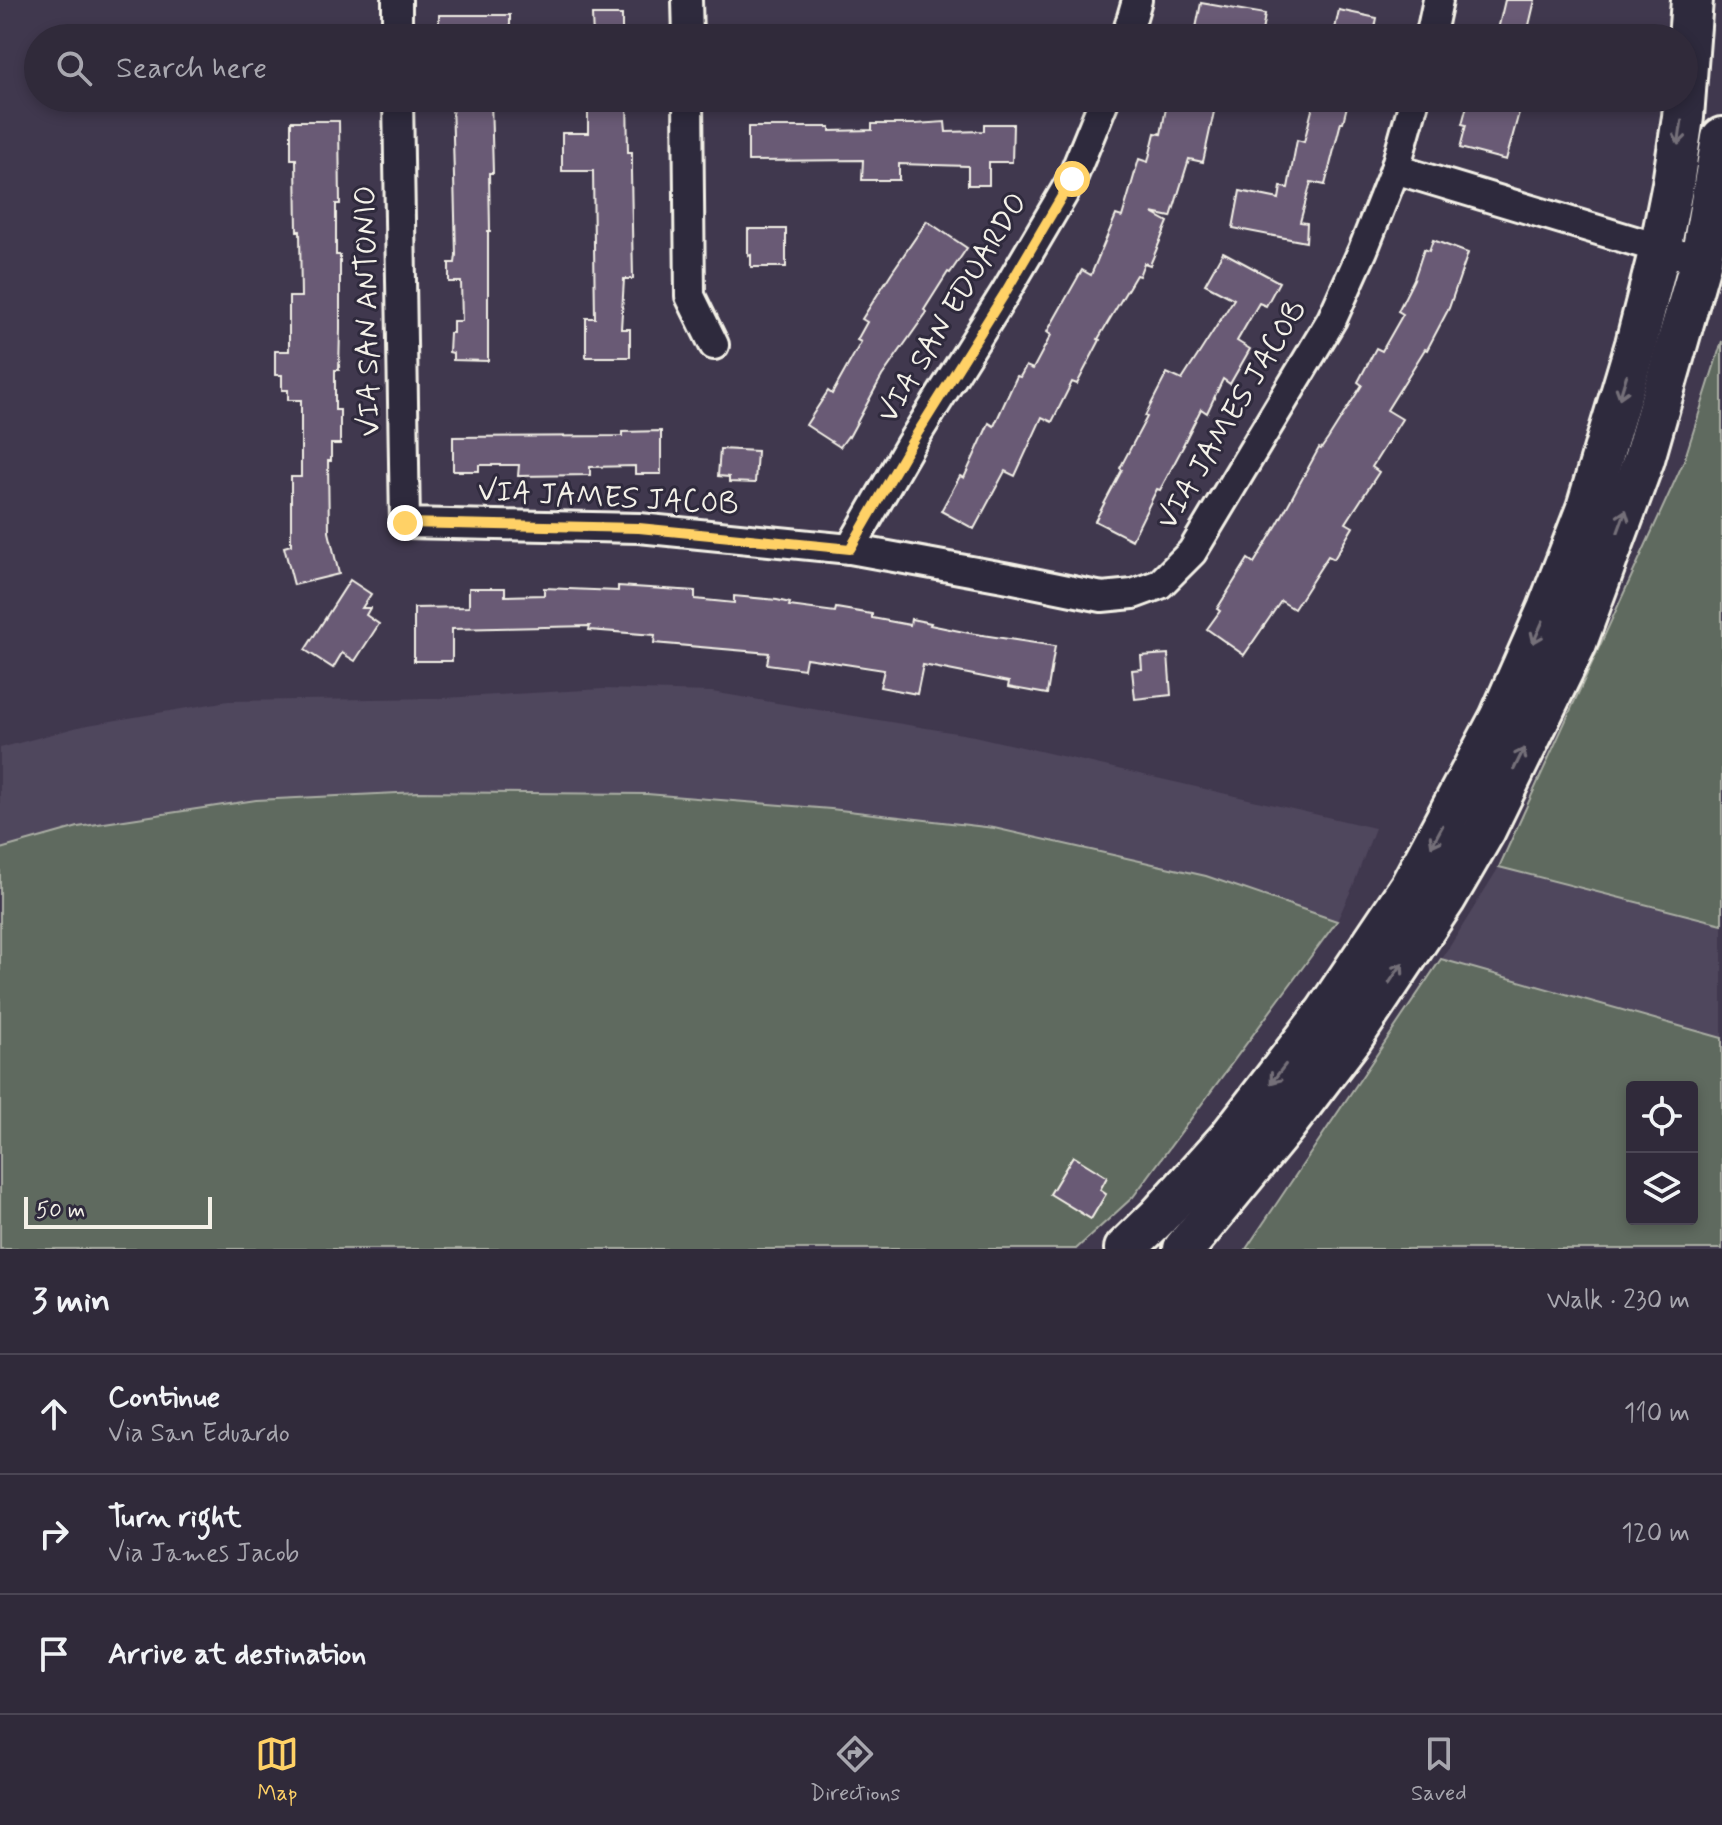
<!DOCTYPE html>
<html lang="en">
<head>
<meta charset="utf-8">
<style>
  :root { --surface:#302a3a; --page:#383242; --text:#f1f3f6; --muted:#a8a7af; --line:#4b4654; --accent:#ffd166 }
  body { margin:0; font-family:Mynerve,sans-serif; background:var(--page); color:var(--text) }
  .controls { position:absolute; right:24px; bottom:24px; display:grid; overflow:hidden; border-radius:8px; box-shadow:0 4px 12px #0003 }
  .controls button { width:72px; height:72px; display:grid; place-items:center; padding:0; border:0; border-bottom:2px solid var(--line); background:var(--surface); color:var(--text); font:40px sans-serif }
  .scale { position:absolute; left:24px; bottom:20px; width:188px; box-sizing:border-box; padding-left:8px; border:4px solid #f4f1e8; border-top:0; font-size:22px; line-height:28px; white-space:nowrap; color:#f4f1e8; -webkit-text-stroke:6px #2f2a3d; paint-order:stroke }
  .stop { position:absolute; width:24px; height:24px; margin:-18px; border:6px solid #ffd166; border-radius:50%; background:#fff }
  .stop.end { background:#ffd166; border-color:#fff; box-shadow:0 2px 8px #0008 }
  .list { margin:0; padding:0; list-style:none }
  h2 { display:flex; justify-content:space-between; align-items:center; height:104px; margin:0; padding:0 32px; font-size:34px }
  h2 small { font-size:26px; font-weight:400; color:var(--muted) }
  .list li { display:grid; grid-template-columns:52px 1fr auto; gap:24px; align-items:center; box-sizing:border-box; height:120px; padding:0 32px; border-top:2px solid var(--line) }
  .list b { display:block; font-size:30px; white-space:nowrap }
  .list p { margin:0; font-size:26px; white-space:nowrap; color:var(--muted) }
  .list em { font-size:26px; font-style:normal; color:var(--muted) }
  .icon { flex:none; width:44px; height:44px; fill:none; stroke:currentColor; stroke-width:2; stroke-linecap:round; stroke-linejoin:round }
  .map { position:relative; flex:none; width:1722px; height:1249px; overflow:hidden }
  .search { position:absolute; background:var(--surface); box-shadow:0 4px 12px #0003; left:24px; right:24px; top:24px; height:88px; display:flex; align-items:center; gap:20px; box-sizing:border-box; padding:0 28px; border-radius:44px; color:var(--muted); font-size:30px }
  .sheet { height:464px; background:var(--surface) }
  nav { display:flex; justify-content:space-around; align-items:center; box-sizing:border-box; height:112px; border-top:2px solid var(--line); background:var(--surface); font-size:22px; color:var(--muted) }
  nav a { display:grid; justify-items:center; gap:4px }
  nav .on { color:var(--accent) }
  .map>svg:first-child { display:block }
  .built { fill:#4f465d }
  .green { fill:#5f6a5f; stroke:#aaaea4; stroke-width:2; fill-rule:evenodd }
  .building { fill:#695a75; stroke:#f4f1e8; stroke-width:2 }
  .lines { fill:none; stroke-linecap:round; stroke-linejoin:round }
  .street-casing { stroke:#f4f1e8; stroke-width:34 }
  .secondary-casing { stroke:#f4f1e8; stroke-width:46 }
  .street { stroke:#2f2a3d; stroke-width:28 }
  .secondary { stroke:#2f2a3d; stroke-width:40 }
  .oneway { stroke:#747079 }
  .route { stroke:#ffd166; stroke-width:10 }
  .labels { text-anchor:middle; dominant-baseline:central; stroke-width:6; stroke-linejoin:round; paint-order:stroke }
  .street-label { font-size:30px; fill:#f4f1e8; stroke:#2f2a3d }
</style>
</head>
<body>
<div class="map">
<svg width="1722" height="1249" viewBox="0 0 1722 1249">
  <rect width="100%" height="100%" fill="#40384e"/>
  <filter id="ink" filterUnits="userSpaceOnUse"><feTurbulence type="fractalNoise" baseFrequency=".0125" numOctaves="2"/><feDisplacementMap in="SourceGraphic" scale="16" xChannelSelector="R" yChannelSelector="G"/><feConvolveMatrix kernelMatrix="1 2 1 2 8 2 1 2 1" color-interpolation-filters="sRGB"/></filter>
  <g filter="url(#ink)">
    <!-- built -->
    <g class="built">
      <path d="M603,689l109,3 262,44 401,92 -22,58 -16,35 -131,-45 -212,-48 -347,-34 -229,-2 -162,8 -178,27 -78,22v-101l82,-22 146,-25 215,-3z"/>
      <path d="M1499,867l223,57v114l-280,-79z"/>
    </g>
    <!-- green -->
    <g class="green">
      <path d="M1722,341v583l-223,-57 185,-406z"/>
      <path d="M418,792l229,2 184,15 163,19 212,48 131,45 -204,276 -57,52h-1076v-400l78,-22 178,-27z"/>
      <path d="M1441,959l281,79v211h-476zM1692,1087v132h-60v-132z"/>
    </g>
    <!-- building -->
    <g class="building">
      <path d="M1505,0h30l-9,38h-30z"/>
      <path d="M1201,3l64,11 -4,24h-67z"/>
      <path d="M1339,10l38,8 -4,20h-40z"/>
      <path d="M439,15h71v19h-16v4h-41v-4h-14z"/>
      <path d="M592,15h30v23h-29z"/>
      <path d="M452,98h39l2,75h-4l1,58h-2v130l-35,-1v-7l-4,-1 1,-19h3v-12h9l-1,-39h-12v-19h6l1,-8z"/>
      <path d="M588,98h39l1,54h4v19h-1l2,108h-9l-3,50h9v28h-44v-39h9l-2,-147h-31v-38h26z"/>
      <path d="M1168,98h49l-14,64 -14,-3 -18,58 -19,-4 16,9 -18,43 -6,-2 -5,13 -3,-1 -38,64 2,1 -23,44 -5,-2 -20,40 -10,-5 -27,59 -10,-5 -31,58 -33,-18 19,-35 4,2 25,-55 5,3 23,-50 3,1 6,-11 7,3 18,-34 -4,-3 35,-62 9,5 25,-60 6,2 17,-58 9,3 7,-29 6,1z"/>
      <path d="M1315,98h34l-6,24h-2l-16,63 -14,-3 -11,40 7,1 -1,19 -73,-14 7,-37 39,8 2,-12 7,1 9,-48 7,2z"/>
      <path d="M1469,98h54l-17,62 -46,-12 6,-23 -4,-1z"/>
      <path d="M291,121h48l1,83h-4v51h4v74l-1,41h-4v40h5v34h-9v17h-3l1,71 10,42 -45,11 -10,-38 7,-2v-68h10v-77h-13v-10h-6v-15h-7v-24h14v-54h12l-1,-66h-3l-1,-72h-5z"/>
      <path d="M945,122l1,10 38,-1v-7h29l-1,38h-23v23h-21v-19l-69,-2v16h-37l1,-20 -115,1v-34h82v4l42,-1v-6h43z"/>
      <path d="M927,221l40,27 -17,25 -2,-1 -24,38 3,2 -45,64 -33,61 -1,-1 -8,11 -34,-22 22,-34 4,3 29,-52 -4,-2 10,-18 -5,-3 30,-47z"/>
      <path d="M748,229h38v38h-35v-12l-3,1z"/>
      <path d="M1433,240l35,13 -19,55 -22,42 -2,-1 -38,61 15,9 -30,48 7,5 -33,51 7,4 -19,32 -6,-3 -34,53 -13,-8 -37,54 -37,-26 13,-18 -3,-2 31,-50 6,4 23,-38 42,-77 2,1 7,-10 34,-54 -4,-3 18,-34 6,3 21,-37 -5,-3 16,-32 10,-30 5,2z"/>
      <path d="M1223,252l56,30 -13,24 -7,-3 -22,38 13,8 -20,35 -7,-5 -16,34 -6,-4 -18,36h1l-24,45 -3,-1 -25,51 -37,-19 27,-51 -2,-2 27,-51 -2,-1 22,-43 15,7 52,-81 -29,-15z"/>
      <path d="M661,431v43h-26v-8l-45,1v8l-72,1 1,-11h-40v6h-26v-34l169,-1v-4z"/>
      <path d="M720,449l37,2 -2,32 -26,-1v-5l-11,-1z"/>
      <path d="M350,580l21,14 -9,14h8l-4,7 13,9 -24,37 -13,-8 -9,15 -28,-18z"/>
      <path d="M618,586l77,5v8l39,4v-7l43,4 13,3 -1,3 46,6 1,-4 36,6v4l38,7 1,-6 20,4 -1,2 39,8 86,13 -8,48 -39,-7 1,-5 -86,-17 -6,29 -37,-7 4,-17 -78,-12 -2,11 -37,-5 2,-11 -115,-10 1,-8 -66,-5 1,-4 -138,3v32h-38v-53l55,-1v-19h36v8l39,-1v-7l74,3z"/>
      <path d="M1168,654l3,41 -36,4 -3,-29 10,-1 -1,-13z"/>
      <path d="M1073,1156l34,21 -7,13 6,4 -15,25 -41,-25z"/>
    </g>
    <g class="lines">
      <defs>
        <g id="street">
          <path d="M397,0v38"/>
          <path d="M687,0l1,38"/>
          <path d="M1126,38l11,-38"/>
          <path d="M1430,38l8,-38"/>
          <path d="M398,98l7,425 234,5 211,21 159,29 93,19 31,-3 27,-10 32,-32 140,-233 31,-69 32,-81 20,-71"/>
          <path d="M688,98l2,198 24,49"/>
          <path d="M1395,169l283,85"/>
          <path d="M850,549l60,-104 95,-152 67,-114 33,-81"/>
        </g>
        <g id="secondary">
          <path d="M1125,1249l33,-32 71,-79 97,-126 84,-125 90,-169 48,-109 39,-101 49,-164 24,-95 13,-65 10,-67 9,-117"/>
          <path d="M1184,1249l101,-123 67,-88 93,-139 40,-69 91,-187 68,-184 57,-199 21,-122"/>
        </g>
      </defs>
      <!-- street casing -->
      <use href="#street" class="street-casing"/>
      <!-- secondary casing -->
      <use href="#secondary" class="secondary-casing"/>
      <!-- street -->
      <use href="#street" class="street"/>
      <!-- secondary -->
      <use href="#secondary" class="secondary"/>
    </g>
    <!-- one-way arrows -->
    <defs><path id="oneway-shaft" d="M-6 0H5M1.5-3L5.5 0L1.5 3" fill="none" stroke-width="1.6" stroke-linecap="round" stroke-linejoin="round" transform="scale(2)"/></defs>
    <g class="oneway">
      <use href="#oneway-shaft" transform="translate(1680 133) rotate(98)"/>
      <use href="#oneway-shaft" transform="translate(1623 387) rotate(107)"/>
      <use href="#oneway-shaft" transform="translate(1622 521) rotate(-70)"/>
      <use href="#oneway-shaft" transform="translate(1538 632) rotate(114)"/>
      <use href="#oneway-shaft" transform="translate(1519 759) rotate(-64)"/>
      <use href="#oneway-shaft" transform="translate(1437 836) rotate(118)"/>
      <use href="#oneway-shaft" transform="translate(1396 973) rotate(-56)"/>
      <use href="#oneway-shaft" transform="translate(1278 1074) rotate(128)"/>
    </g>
  </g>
  <g class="lines" filter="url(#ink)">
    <!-- route -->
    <path class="route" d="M405,523l234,5 211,21 60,-104 95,-152 67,-114"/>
  </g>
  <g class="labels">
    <!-- street labels -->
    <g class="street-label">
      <text transform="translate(953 308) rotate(-59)">VIA SAN EDUARDO</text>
      <text transform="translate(368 311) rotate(-91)">VIA SAN ANTONIO</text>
      <text transform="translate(1232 415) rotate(-59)">VIA JAMES JACOB</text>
      <text transform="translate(608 498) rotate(3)">VIA JAMES JACOB</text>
    </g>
  </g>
</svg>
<div class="controls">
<button><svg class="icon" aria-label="locate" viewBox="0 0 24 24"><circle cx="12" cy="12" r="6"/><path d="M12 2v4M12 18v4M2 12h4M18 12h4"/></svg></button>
<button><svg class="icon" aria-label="layers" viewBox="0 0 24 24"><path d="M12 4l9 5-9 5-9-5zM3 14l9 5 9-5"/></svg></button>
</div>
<div class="scale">50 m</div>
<div class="stop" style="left:1072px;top:179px"></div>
<div class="stop end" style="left:405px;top:523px"></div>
<div class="search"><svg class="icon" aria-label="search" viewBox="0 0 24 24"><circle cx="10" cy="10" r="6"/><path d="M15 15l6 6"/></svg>Search here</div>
</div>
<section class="sheet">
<h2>3 min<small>Walk · 230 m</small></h2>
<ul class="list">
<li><svg class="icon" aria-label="ahead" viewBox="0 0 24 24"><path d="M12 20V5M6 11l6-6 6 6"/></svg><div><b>Continue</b><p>Via San Eduardo</p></div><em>110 m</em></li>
<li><svg class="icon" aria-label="right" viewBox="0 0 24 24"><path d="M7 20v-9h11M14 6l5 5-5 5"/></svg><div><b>Turn right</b><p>Via James Jacob</p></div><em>120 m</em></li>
<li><svg class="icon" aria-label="arrive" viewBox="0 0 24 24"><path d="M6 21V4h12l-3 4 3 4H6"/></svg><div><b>Arrive at destination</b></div></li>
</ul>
</section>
<nav>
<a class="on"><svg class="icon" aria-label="map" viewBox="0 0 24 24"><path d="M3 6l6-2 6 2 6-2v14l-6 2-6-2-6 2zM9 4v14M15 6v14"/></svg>Map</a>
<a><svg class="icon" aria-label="directions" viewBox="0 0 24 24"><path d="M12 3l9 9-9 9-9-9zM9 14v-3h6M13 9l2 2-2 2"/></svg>Directions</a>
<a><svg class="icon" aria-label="saved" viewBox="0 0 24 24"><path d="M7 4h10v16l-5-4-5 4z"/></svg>Saved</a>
</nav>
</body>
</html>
